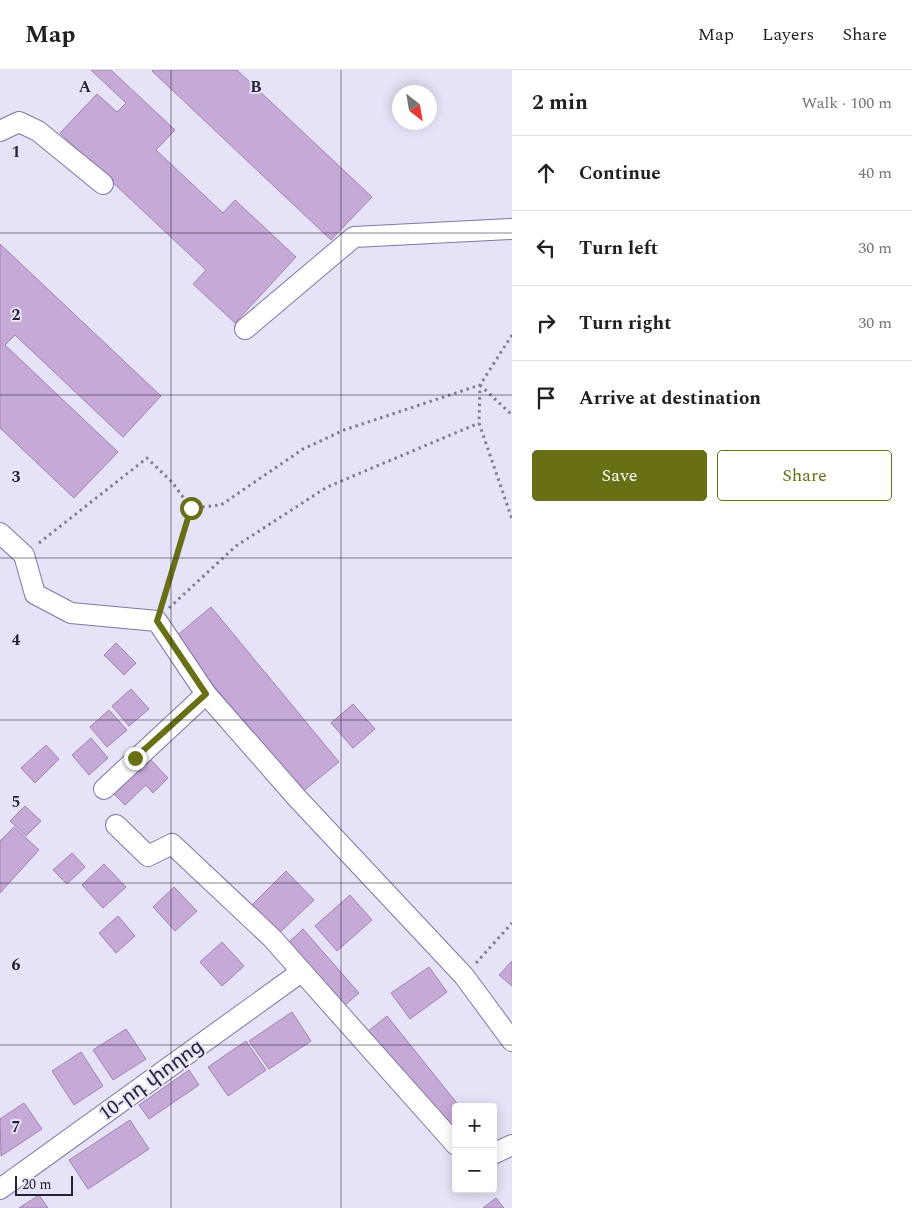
<!DOCTYPE html>
<html lang="en">
<head>
<meta charset="utf-8">
<style>
  :root { --surface:#fff; --page:#f2f2f2; --text:#202124; --muted:#757577; --line:#e0e0e0; --accent:#686f15 }
  body { margin:0; font-family:Spectral,"Noto Sans Armenian",serif; background:var(--page); color:var(--text) }
  .controls { position:absolute; right:15px; bottom:15px; display:grid; overflow:hidden; border-radius:5px; box-shadow:0 2px 12px #0003 }
  .controls button { width:45px; height:45px; display:grid; place-items:center; padding:0; border:0; border-bottom:1px solid var(--line); background:var(--surface); color:var(--text); font:25px sans-serif }
  .compass { position:absolute; left:392px; top:15px; width:45px; height:45px; border-radius:50%; background:var(--surface); box-shadow:0 2px 12px #0003; rotate:149deg }
  .scale { position:absolute; left:15px; bottom:12px; width:58px; box-sizing:border-box; padding-left:5px; border:2px solid #262236; border-top:0; font-size:14px; line-height:18px; white-space:nowrap; color:#262236; -webkit-text-stroke:4px #e6e3f8; paint-order:stroke }
  .stop { position:absolute; width:15px; height:15px; margin:-11px; border:4px solid #686f15; border-radius:50%; background:#fff }
  .stop.end { background:#686f15; border-color:#fff; box-shadow:0 1px 5px #0008 }
  .list { margin:0; padding:0; list-style:none }
  h2 { display:flex; justify-content:space-between; align-items:center; height:65px; margin:0; padding:0 20px; font-size:21px }
  h2 small { font-size:16px; font-weight:400; color:var(--muted) }
  .list li { display:grid; grid-template-columns:32px 1fr auto; gap:15px; align-items:center; box-sizing:border-box; height:75px; padding:0 20px; border-top:1px solid var(--line) }
  .list b { display:block; font-size:19px; white-space:nowrap }
  .list em { font-size:16px; font-style:normal; color:var(--muted) }
  .actions { display:flex; gap:10px; padding:15px 20px }
  .actions a { flex:1; padding:11px 0; border:1px solid var(--accent); border-radius:5px; text-align:center; font-size:18px; color:var(--accent) }
  .actions .main { background:var(--accent); color:#fff }
  .icon { flex:none; width:28px; height:28px; fill:none; stroke:currentColor; stroke-width:2; stroke-linecap:round; stroke-linejoin:round }
  .map { position:relative; flex:none; width:512px; height:1138px; overflow:hidden }
  header { display:flex; align-items:center; gap:30px; box-sizing:border-box; height:70px; padding:0 25px; background:var(--surface); border-bottom:1px solid var(--line) }
  header strong { font-size:24px }
  nav { display:flex; gap:28px; margin-inline-start:auto; font-size:18px }
  main { display:flex }
  aside { flex:1; background:var(--surface) }
  .map>svg:first-child { display:block }
  .building { fill:#c7a9d7; stroke:#a084b0 }
  .lines { fill:none; stroke-linecap:round; stroke-linejoin:round }
  .minor-casing { stroke:#8076a5; stroke-width:22 }
  .path { stroke:#807d91; stroke-width:3; stroke-dasharray:2.5 4; stroke-linecap:butt }
  .minor { stroke:#fff; stroke-width:20 }
  .route { stroke:#686f15; stroke-width:6 }
  .grid { fill:none; stroke:#262236; stroke-width:1; stroke-opacity:0.55 }
  .labels { text-anchor:middle; dominant-baseline:central; stroke-width:4; stroke-linejoin:round; paint-order:stroke }
  .street-label { font-size:20px; fill:#262236; stroke:#e6e3f8 }
  .grid-label { font-size:16px; text-anchor:middle; font-weight:bold; fill:#262236; stroke:#e6e3f8; stroke-width:4; stroke-linejoin:round; paint-order:stroke }
</style>
</head>
<body>
<header>
<strong>Map</strong>
<nav><a>Map</a><a>Layers</a><a>Share</a></nav>
</header>
<main>
<div class="map">
<svg width="512" height="1138" viewBox="0 0 512 1138">
  <rect width="100%" height="100%" fill="#e6e3f8"/>
  <!-- building -->
  <g class="building">
    <path d="M91,0h20l64,60 -19,20 67,63 12,-13 61,57 -61,66 -42,-39 13,-14 -146,-137 37,-39 20,18 9,-9z"/>
    <path d="M153,0h84l135,127 -41,43 -179,-169z"/>
    <path d="M0,174l161,152 -38,41 -108,-102 -10,10 113,107 -44,46 -74,-70z"/>
    <path d="M211,537l128,155 -37,30 -128,-154z"/>
    <path d="M116,573l20,20 -12,12 -20,-20z"/>
    <path d="M131,619l18,20 -20,17 -17,-20z"/>
    <path d="M353,634l22,25 -22,19 -22,-25z"/>
    <path d="M109,640l18,20 -20,17 -17,-20z"/>
    <path d="M91,668l17,20 -19,17 -17,-20z"/>
    <path d="M46,675l13,14 -24,24 -14,-15z"/>
    <path d="M149,688l19,20 -15,15 -7,-8 -21,20 -12,-12z"/>
    <path d="M25,736l16,15 -15,15 -16,-15z"/>
    <path d="M14,757l25,23 -39,43v-52z"/>
    <path d="M72,783l13,14 -18,17 -14,-14z"/>
    <path d="M104,794l22,23 -23,21 -21,-23z"/>
    <path d="M286,801l28,29 -38,36 -27,-28z"/>
    <path d="M174,817l23,24 -22,20 -22,-24z"/>
    <path d="M350,825l22,25 -35,31 -22,-25z"/>
    <path d="M118,846l17,20 -19,17 -17,-20z"/>
    <path d="M303,859l56,64 -17,15 -55,-64z"/>
    <path d="M222,872l22,24 -22,20 -22,-24z"/>
    <path d="M512,891v25l-13,-11z"/>
    <path d="M429,897l18,25 -37,27 -19,-26z"/>
    <path d="M292,942l19,29 -42,28 -20,-28z"/>
    <path d="M387,946l73,91h-4v36l-89,-111z"/>
    <path d="M126,959l20,30 -33,21 -20,-30z"/>
    <path d="M246,971l20,29 -38,26 -20,-29z"/>
    <path d="M81,982l22,34 -29,19 -22,-34z"/>
    <path d="M189,1000l10,15 -50,34 -10,-14z"/>
    <path d="M24,1033l18,26 -41,27 -1,-37z"/>
    <path d="M130,1050l19,29 -61,40 -19,-29z"/>
    <path d="M39,1125l9,13h-29z"/>
    <path d="M496,1128l8,10h-21z"/>
  </g>
  <g class="lines">
    <defs>
      <g id="minor">
        <path d="M0,61l19,-9 19,9 65,53"/>
        <path d="M245,259l109,-92 158,-8"/>
        <path d="M0,463l24,22 11,39 36,19 86,8 49,73 92,105 166,177 48,65"/>
        <path d="M104,719l102,-95"/>
        <path d="M116,755l32,31 24,-12 100,94 184,207"/>
        <path d="M493,1084l19,-9"/>
        <path d="M0,1119l301,-217"/>
      </g>
    </defs>
    <!-- minor casing -->
    <use href="#minor" class="minor-casing"/>
    <!-- path -->
    <g class="path">
      <path d="M512,265l-32,50 -1,38 33,96"/>
      <path d="M480,315l32,30"/>
      <path d="M39,473l108,-85 25,24 19,26"/>
      <path d="M162,533l29,-95 30,-3 82,-56 41,-19 136,-45"/>
      <path d="M169,538l67,-62 91,-59 152,-64"/>
      <path d="M476,893l36,-40"/>
    </g>
    <!-- minor -->
    <use href="#minor" class="minor"/>
  </g>
  <g class="lines">
    <!-- route -->
    <path class="route" d="M135,688l71,-64 -49,-73 34,-113"/>
  </g>
  <!-- grid -->
  <path class="grid" d="M171,0v1138M341,0v1138M0,163h512M0,325h512M0,488h512M0,650h512M0,813h512M0,975h512"/>
  <g class="labels">
    <!-- street labels -->
    <g class="street-label">
      <text transform="translate(151 1010) rotate(-36)">10-րդ փողոց</text>
    </g>
  </g>
  <g class="grid-label">
    <text x="85" y="22">A</text>
    <text x="256" y="22">B</text>
    <text x="16" y="87">1</text>
    <text x="16" y="250">2</text>
    <text x="16" y="412">3</text>
    <text x="16" y="575">4</text>
    <text x="16" y="737">5</text>
    <text x="16" y="900">6</text>
    <text x="16" y="1062">7</text>
  </g>
</svg>
<div class="controls">
<button>+</button>
<button>−</button>
</div>
<svg class="compass" viewBox="-18 -18 36 36"><path d="M0-13l5 13h-10z" fill="#e53935"/><path d="M0 13l5-13h-10z" fill="#757577"/></svg>
<div class="scale">20 m</div>
<div class="stop" style="left:191px;top:438px"></div>
<div class="stop end" style="left:135px;top:688px"></div>
</div>
<aside>
<h2>2 min<small>Walk · 100 m</small></h2>
<ul class="list">
<li><svg class="icon" aria-label="ahead" viewBox="0 0 24 24"><path d="M12 20V5M6 11l6-6 6 6"/></svg><div><b>Continue</b></div><em>40 m</em></li>
<li><svg class="icon" aria-label="left" viewBox="0 0 24 24"><path d="M17 20v-9H6M10 6l-5 5 5 5"/></svg><div><b>Turn left</b></div><em>30 m</em></li>
<li><svg class="icon" aria-label="right" viewBox="0 0 24 24"><path d="M7 20v-9h11M14 6l5 5-5 5"/></svg><div><b>Turn right</b></div><em>30 m</em></li>
<li><svg class="icon" aria-label="arrive" viewBox="0 0 24 24"><path d="M6 21V4h12l-3 4 3 4H6"/></svg><div><b>Arrive at destination</b></div></li>
</ul>
<div class="actions"><a class="main">Save</a><a>Share</a></div>
</aside>
</main>
</body>
</html>
